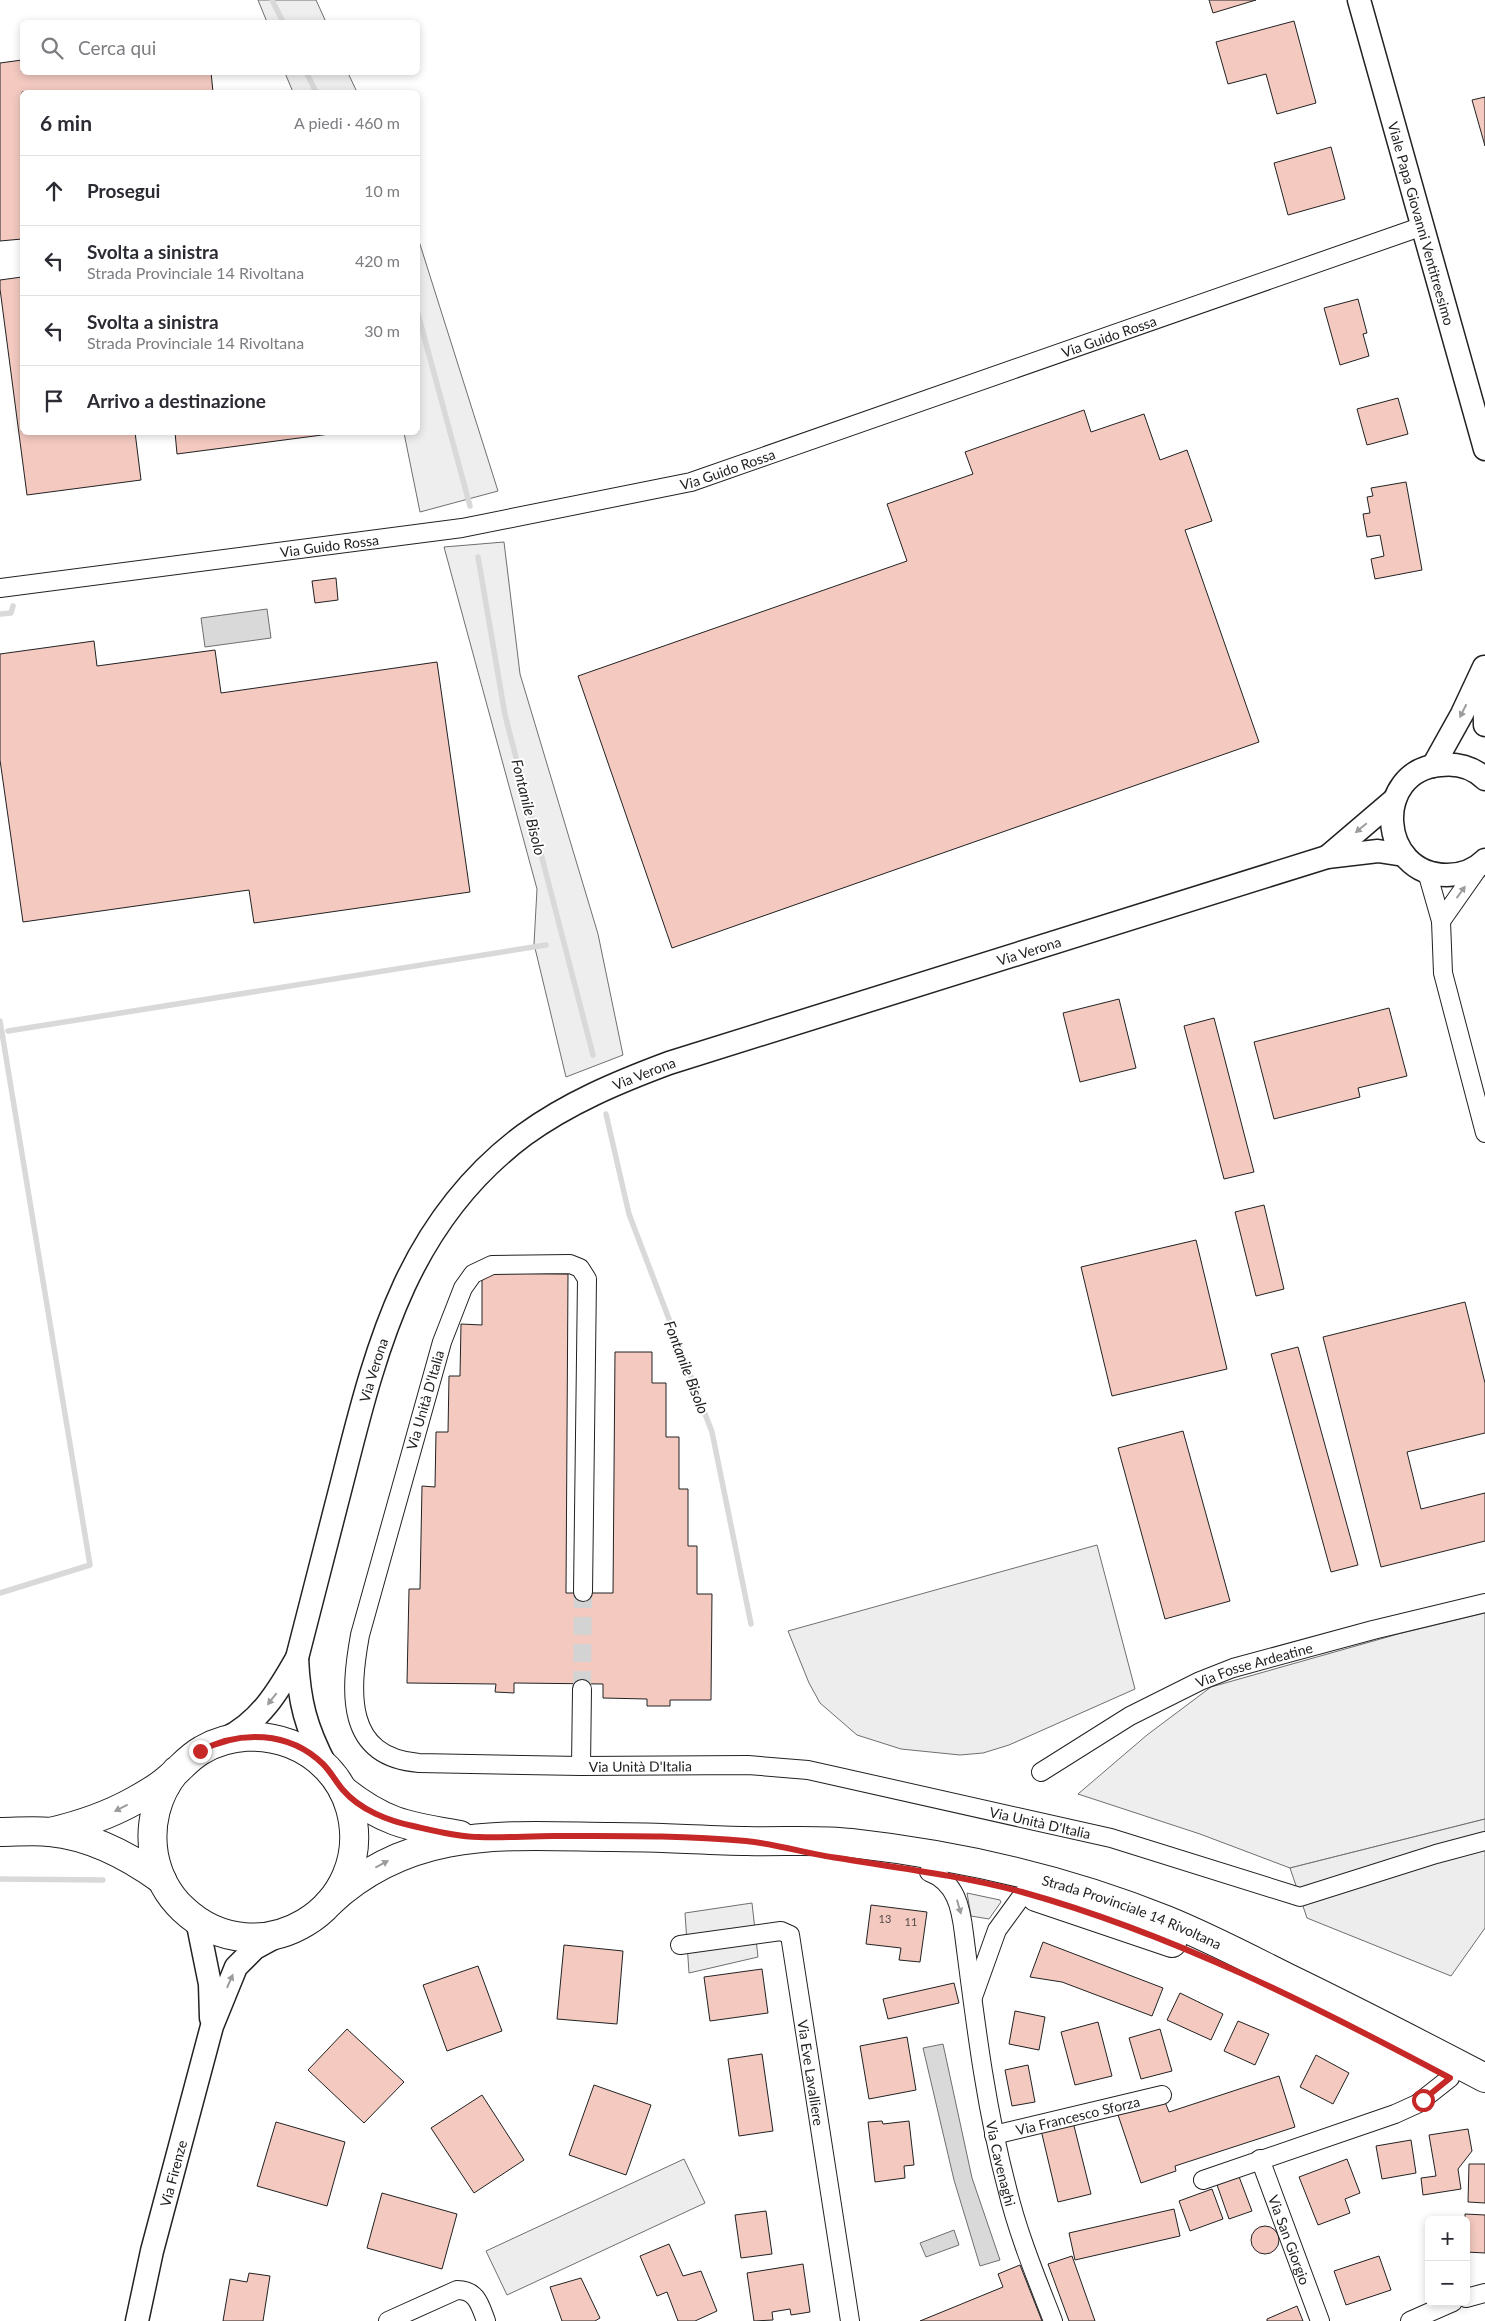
<!DOCTYPE html>
<html lang="it">
<head>
<meta charset="utf-8">
<style>
  :root { --surface:#fff; --page:#f7f7f7; --text:#2b2b33; --muted:#7c7c81; --line:#e1e1e2 }
  body { margin:0; font-family:Lato,sans-serif; background:var(--page); color:var(--text) }
  .controls { position:absolute; right:15px; bottom:15px; display:grid; overflow:hidden; border-radius:8px; box-shadow:0 2px 8px #0003 }
  .controls button { width:45px; height:45px; display:grid; place-items:center; padding:0; border:0; border-bottom:1px solid var(--line); background:var(--surface); color:var(--text); font:25px sans-serif }
  .stop { position:absolute; width:15px; height:15px; margin:-11px; border:4px solid #c62828; border-radius:50%; background:#fff }
  .stop.end { background:#c62828; border-color:#fff; box-shadow:0 1px 5px #0008 }
  .list { margin:0; padding:0; list-style:none }
  h2 { display:flex; justify-content:space-between; align-items:center; height:65px; margin:0; padding:0 20px; font-size:21px }
  h2 small { font-size:16px; font-weight:400; color:var(--muted) }
  .list li { display:grid; grid-template-columns:32px 1fr auto; gap:15px; align-items:center; box-sizing:border-box; height:70px; padding:0 20px; border-top:1px solid var(--line) }
  .list b { display:block; font-size:19px; white-space:nowrap }
  .list p { margin:0; font-size:16px; white-space:nowrap; color:var(--muted) }
  .list em { font-size:16px; font-style:normal; color:var(--muted) }
  .icon { flex:none; width:28px; height:28px; fill:none; stroke:currentColor; stroke-width:2; stroke-linecap:round; stroke-linejoin:round }
  .map { position:relative; flex:none; width:1485px; height:2321px; overflow:hidden }
  .search { position:absolute; background:var(--surface); box-shadow:0 2px 8px #0003; left:20px; top:20px; width:400px; height:55px; display:flex; align-items:center; gap:12px; box-sizing:border-box; padding:0 18px; border-radius:8px; color:var(--muted); font-size:19px }
  .panel { position:absolute; background:var(--surface); box-shadow:0 2px 8px #0003; left:20px; top:90px; width:400px; height:345px; border-radius:8px }
  .map>svg:first-child { display:block }
  .green { fill:#eee; stroke:#6f6f6f }
  .parking { fill:#ededed; stroke:#6f6f6f }
  .water { fill:#d9d9d9; stroke:#6f6f6f }
  .lines { fill:none; stroke-linecap:round; stroke-linejoin:round }
  .stream { stroke:#d9d9d9; stroke-width:5.5 }
  .building { fill:#f3c9c0; stroke:#222 }
  .minor-tunnel { stroke:#d3d3d3; stroke-width:18; stroke-dasharray:18 9; stroke-linecap:butt }
  .minor-casing { stroke:#222; stroke-width:20 }
  .tertiary-casing { stroke:#222; stroke-width:25 }
  .primary-casing { stroke:#222; stroke-width:30 }
  .minor { stroke:#fff; stroke-width:18 }
  .tertiary { stroke:#fff; stroke-width:22 }
  .primary { stroke:#fff; stroke-width:28 }
  .oneway { fill:#9c9c9c }
  .route { stroke:#c62828; stroke-width:6 }
  .labels { text-anchor:middle; dominant-baseline:central; stroke-width:4; stroke-linejoin:round; paint-order:stroke }
  .number-label { font-size:11px; fill:#564c4a }
  .street-label { font-size:14px; fill:#222; stroke:#fff }
  .water-label { font-size:15px; font-style:italic; fill:#222; stroke:#fff }
</style>
</head>
<body>
<div class="map">
<svg width="1485" height="2321" viewBox="0 0 1485 2321">
  <rect width="100%" height="100%" fill="#fff"/>
  <!-- green -->
  <g class="green">
    <path d="M258,0h58l10,22h-59z"/>
    <path d="M285,73h63l9,19h-64z"/>
    <path d="M418,238l80,253 -78,21 -16,-79 14,-1z"/>
    <path d="M504,542l16,132 78,260 25,121 -57,22 -32,-133 3,-55 -93,-342z"/>
    <path d="M1485,1613v206l-195,49 -90,-34 -122,-40 69,-59 64,-48 187,-53z"/>
    <path d="M967,1893l33,7 1,2 -12,17 -18,-3z"/>
  </g>
  <!-- parking -->
  <g class="parking">
    <path d="M1097,1545l38,144 -126,56 -26,8 -23,2 -59,-6 -44,-14 -37,-32 -11,-20 -21,-52z"/>
    <path d="M1485,1819v109l-34,48 -144,-58 -17,-50z"/>
    <path d="M752,1903l6,54 -69,16 -4,-60z"/>
    <path d="M684,2159l21,44 -198,92 -21,-44z"/>
  </g>
  <!-- water -->
  <g class="water">
    <path d="M267,609l4,29 -66,9 -4,-29z"/>
    <path d="M943,2044l29,134 28,82 -20,6 -26,-86 -31,-132z"/>
    <path d="M954,2230l5,15 -33,12 -6,-14z"/>
  </g>
  <g class="lines">
    <!-- stream -->
    <g class="stream">
      <path d="M272,0l11,22"/>
      <path d="M306,72l10,20"/>
      <path d="M418,314l52,192"/>
      <path d="M478,557l27,158 88,340"/>
      <path d="M0,614l11,-1 2,-7"/>
      <path d="M0,1021l90,544 -90,28"/>
      <path d="M8,1031l538,-86"/>
      <path d="M606,1114l23,100 83,218 39,192"/>
      <path d="M0,1879l103,1"/>
    </g>
  </g>
  <!-- building -->
  <g class="building">
    <path d="M1209,0h47l-43,13z"/>
    <path d="M1294,21l22,82 -39,11 -11,-40 -38,10 -12,-42z"/>
    <path d="M22,60v12h189l2,20h-191v147l-22,2v-178z"/>
    <path d="M1485,97v49l-13,-46z"/>
    <path d="M1331,147l14,52 -57,16 -14,-52z"/>
    <path d="M22,277v155h113l6,48 -114,15 -27,-206v-9z"/>
    <path d="M1358,299l9,34 -4,1 6,22 -29,9 -16,-57z"/>
    <path d="M1398,398l10,36 -41,11 -10,-36z"/>
    <path d="M1084,410l7,22 53,-18 16,46 27,-10 25,71 -27,9 74,212 -587,206 -94,-272 329,-115 -20,-57 86,-30 -8,-22z"/>
    <path d="M175,432h170l-168,22z"/>
    <path d="M1406,482l16,88 -47,9 -4,-20 13,-3 -4,-21 -13,2 -4,-23 7,-1 -3,-16 6,-1 -2,-8z"/>
    <path d="M336,578l2,22 -23,3 -3,-22z"/>
    <path d="M94,641l3,25 118,-16 6,43 216,-31 33,230 -216,31 -5,-33 -226,32 -23,-162v-106z"/>
    <path d="M1119,999l17,69 -56,14 -17,-69z"/>
    <path d="M1389,1008l18,68 -49,12 2,9 -86,22 -20,-77z"/>
    <path d="M1214,1018l40,154 -30,7 -40,-153z"/>
    <path d="M1264,1205l20,84 -28,7 -21,-84z"/>
    <path d="M1196,1240l31,129 -115,27 -31,-129z"/>
    <path d="M482,1273l86,1 -2,319h47l2,-241h37v31h14v54h13v52h9v57h9v48h15l-1,106h-41v6h-23v-7l-44,-1v-14l-89,-1v10l-19,-1 1,-8 -89,-1 2,-94h11l2,-103 13,1 1,-55h12l1,-56h11l1,-52 21,1z"/>
    <path d="M1465,1302l20,81v50l-78,19 14,57 64,-16v48l-104,26 -58,-230z"/>
    <path d="M1298,1347l60,218 -27,7 -60,-218z"/>
    <path d="M1183,1431l47,170 -65,18 -47,-171z"/>
    <path d="M871,1905l56,7 -7,50 -21,-2 2,-12 -35,-4z"/>
    <path d="M1043,1942l120,46 -11,28 -90,-34 -32,-5z"/>
    <path d="M564,1945l59,6 -6,73 -60,-5z"/>
    <path d="M478,1966l24,65 -55,20 -24,-66z"/>
    <path d="M762,1969l6,44 -58,8 -6,-44z"/>
    <path d="M954,1983l5,20 -71,16 -5,-20z"/>
    <path d="M1180,1993l43,21 -12,26 -44,-20z"/>
    <path d="M1015,2011l30,6 -6,33 -30,-6z"/>
    <path d="M1238,2021l31,13 -14,31 -31,-14z"/>
    <path d="M1098,2022l14,54 -37,9 -14,-53z"/>
    <path d="M347,2029l57,53 -40,41 -56,-53z"/>
    <path d="M1160,2029l12,42 -31,8 -12,-41z"/>
    <path d="M907,2037l9,53 -47,9 -9,-53z"/>
    <path d="M762,2054l11,77 -34,5 -11,-77z"/>
    <path d="M1316,2055l33,18 -16,31 -33,-17z"/>
    <path d="M1028,2065l7,37 -23,4 -7,-36z"/>
    <path d="M1279,2076l16,51 -120,39 1,5 -35,12 -24,-71 46,-15 6,15z"/>
    <path d="M594,2085l57,20 -25,70 -57,-20z"/>
    <path d="M482,2095l42,65 -50,33 -43,-65z"/>
    <path d="M882,2121l1,3 26,-3 5,44 -10,1 1,12 -30,4 -7,-60z"/>
    <path d="M276,2122l69,20 -18,64 -70,-20z"/>
    <path d="M1073,2122l18,72 -33,8 -17,-72z"/>
    <path d="M1468,2129l4,22 -14,18 3,20 -38,6 -2,-17 15,-2 -7,-41z"/>
    <path d="M1411,2140l5,33 -34,6 -6,-33z"/>
    <path d="M1347,2159l13,34 -15,6 5,14 -32,12 -19,-48z"/>
    <path d="M1469,2164h16v39l-17,-1z"/>
    <path d="M1238,2174l14,37 -23,8 -13,-37z"/>
    <path d="M1212,2189l11,30 -33,12 -11,-30z"/>
    <path d="M382,2193l75,21 -15,55 -75,-21z"/>
    <path d="M1174,2209l6,27 -105,24 -6,-27z"/>
    <path d="M766,2211l6,43 -31,4 -6,-43z"/>
    <path d="M1465,2214l20,1v38l-19,-1z"/>
    <circle cx="1265" cy="2240" r="14"/>
    <path d="M669,2244l14,32 18,-5 16,40 -22,10h-17l-11,-29 -10,4 -17,-40z"/>
    <path d="M1072,2256l23,65h-26l-21,-57z"/>
    <path d="M1379,2256l12,34 -45,15 -12,-34z"/>
    <path d="M803,2264l7,48 -19,3 -1,-6 -18,3 1,8 -19,1 -7,-48z"/>
    <path d="M1020,2265l22,56h-122l83,-34 -5,-13z"/>
    <path d="M249,2273l21,3 -7,45h-40l7,-42 17,3z"/>
    <path d="M581,2278l19,40 -5,3h-33l-12,-34z"/>
    <path d="M1297,2306l6,15h-36v-2z"/>
  </g>
  <g class="lines">
    <!-- minor-tunnel -->
    <path class="minor-tunnel" d="M582,1689l1,-97"/>
    <defs>
      <g id="minor">
        <path id="s1" d="M0,588l462,-60 229,-46 732,-256"/>
        <path d="M1427,872l14,49 2,52 42,160"/>
        <path d="M1441,921l40,-57"/>
        <path id="s2" d="M583,1592l4,-313 -7,-11 -10,-4 -78,1 -19,9 -10,14 -21,54 -82,293c-10,56 -16,122 59,128l162,3 167,-1 60,5 303,68 189,59 136,-43 49,-13"/>
        <path d="M581,1766l1,-77"/>
        <path id="s3" d="M1041,1772l89,-56 70,-35 33,-13 140,-38 112,-27"/>
        <path id="s4" d="M929,1872c27,10 32,36 35,62 11,85 21,171 43,254 11,46 29,89 46,133"/>
        <path id="s5" d="M680,1945l101,-14 9,4 60,386"/>
        <path d="M973,1997l24,-67 27,-37"/>
        <path id="s6" d="M994,2135l168,-40"/>
        <path id="s7" d="M1260,2159l60,162"/>
        <path d="M1203,2180l192,-66 22,-10 33,-26"/>
        <path d="M1466,2298l19,-5"/>
        <path d="M388,2321l69,-31c20,0 23,15 29,31"/>
        <path d="M1410,2321l43,-19"/>
      </g>
      <g id="tertiary">
        <path id="s8" d="M1359,0l126,449"/>
        <path d="M1484,673l1,52"/>
        <path d="M1433,766l29,-52 22,-47"/>
        <path d="M1485,779c-12,-12 -29,-16 -45,-14 -68,6 -62,110 7,110 14,0 28,-5 38,-15"/>
        <path d="M1327,857l68,-58"/>
        <path d="M297,1658c2,44 9,70 29,108"/>
        <path id="s9" d="M225,1739c35,-17 54,-49 72,-81 16,-62 32,-125 48,-187 33,-131 65,-251 179,-336 44,-32 94,-53 145,-72l658,-206 51,-6 26,4"/>
        <path d="M197,1920l13,64 1,34"/>
        <path id="s10" d="M137,2321l15,-70 60,-225 24,-59 19,-19 24,-13"/>
      </g>
      <g id="primary">
        <path d="M343,1790c43,34 65,36 117,45"/>
        <path d="M0,1832c16,0 34,-2 50,0 41,4 79,24 112,48"/>
        <path d="M50,1832c30,-7 57,-16 84,-31 13,-7 25,-14 36,-24 11,-9 19,-20 32,-27 56,-32 130,-4 148,58 28,100 -92,172 -167,101 -15,-14 -25,-33 -29,-54 -5,-29 2,-60 22,-84"/>
        <path d="M1036,1897l136,46"/>
        <path id="s11" d="M329,1903c83,-78 178,-67 283,-66 45,0 90,3 135,4 35,1 70,-2 104,2 107,12 216,37 315,77 42,17 82,38 122,58 66,32 132,66 197,100"/>
      </g>
    </defs>
    <!-- minor casing -->
    <use href="#minor" class="minor-casing"/>
    <!-- tertiary casing -->
    <use href="#tertiary" class="tertiary-casing"/>
    <!-- primary casing -->
    <use href="#primary" class="primary-casing"/>
    <!-- minor -->
    <use href="#minor" class="minor"/>
    <!-- tertiary -->
    <use href="#tertiary" class="tertiary"/>
    <!-- primary -->
    <use href="#primary" class="primary"/>
  </g>
  <!-- one-way arrows -->
  <defs><path id="oneway-solid" d="M-6-.8H1V-3.2L6.5 0L1 3.2V.8H-6Z" transform="scale(1.25)"/></defs>
  <g class="oneway">
    <use href="#oneway-solid" transform="translate(1463 711) rotate(117)"/>
    <use href="#oneway-solid" transform="translate(1361 828) rotate(140)"/>
    <use href="#oneway-solid" transform="translate(1461 892) rotate(-54)"/>
    <use href="#oneway-solid" transform="translate(272 1699) rotate(128)"/>
    <use href="#oneway-solid" transform="translate(121 1808) rotate(153)"/>
    <use href="#oneway-solid" transform="translate(382 1864) rotate(-28)"/>
    <use href="#oneway-solid" transform="translate(959 1907) rotate(74)"/>
    <use href="#oneway-solid" transform="translate(230 1981) rotate(-66)"/>
  </g>
  <g class="lines">
    <!-- route -->
    <path class="route" d="M200,1751c40,-21 89,-20 123,13 8,8 13,18 20,26 17,20 46,31 70,36 22,5 45,11 66,11 25,1 49,-1 74,-1 64,0 129,-1 193,5 31,3 62,13 92,17 62,10 124,18 184,34 151,42 291,113 428,186l-27,22"/>
  </g>
  <g class="labels">
    <!-- number labels -->
    <g class="number-label">
      <text x="885" y="1918">13</text>
      <text x="911" y="1921">11</text>
    </g>
    <!-- street labels -->
    <g class="street-label">
      <text stroke="none"><textPath href="#s8" startOffset="232">Viale Papa Giovanni Ventitreesimo</textPath></text>
      <text stroke="none"><textPath href="#s1" startOffset="1142">Via Guido Rossa</textPath></text>
      <text stroke="none"><textPath href="#s1" startOffset="738">Via Guido Rossa</textPath></text>
      <text stroke="none"><textPath href="#s1" startOffset="332">Via Guido Rossa</textPath></text>
      <text stroke="none"><textPath href="#s9" startOffset="1232">Via Verona</textPath></text>
      <text stroke="none"><textPath href="#s9" startOffset="828">Via Verona</textPath></text>
      <text stroke="none"><textPath href="#s9" startOffset="408">Via Verona</textPath></text>
      <text transform="translate(425 1400) rotate(-74)">Via Unità D'Italia</text>
      <text stroke="none"><textPath href="#s3" startOffset="240">Via Fosse Ardeatine</textPath></text>
      <text stroke="none"><textPath href="#s2" startOffset="1202">Via Unità D'Italia</textPath></text>
      <text stroke="none"><textPath href="#s2" startOffset="1608">Via Unità D'Italia</textPath></text>
      <text stroke="none"><textPath href="#s11" startOffset="829">Strada Provinciale 14 Rivoltana</textPath></text>
      <text stroke="none"><textPath href="#s5" startOffset="251">Via Eve Lavalliere</textPath></text>
      <text stroke="none"><textPath href="#s6" startOffset="86">Via Francesco Sforza</textPath></text>
      <text stroke="none"><textPath href="#s4" startOffset="308">Via Cavenaghi</textPath></text>
      <text stroke="none"><textPath href="#s10" startOffset="152">Via Firenze</textPath></text>
      <text stroke="none"><textPath href="#s7" startOffset="86">Via San Giorgio</textPath></text>
    </g>
    <!-- water labels -->
    <g class="water-label">
      <text transform="translate(529 807) rotate(76)">Fontanile Bisolo</text>
      <text transform="translate(687 1367) rotate(69)">Fontanile Bisolo</text>
    </g>
  </g>
</svg>
<div class="controls">
<button>+</button>
<button>−</button>
</div>
<div class="stop" style="left:1423px;top:2100px"></div>
<div class="stop end" style="left:200px;top:1751px"></div>
<div class="search"><svg class="icon" aria-label="search" viewBox="0 0 24 24"><circle cx="10" cy="10" r="6"/><path d="M15 15l6 6"/></svg>Cerca qui</div>
<section class="panel">
<h2>6 min<small>A piedi · 460 m</small></h2>
<ul class="list">
<li><svg class="icon" aria-label="ahead" viewBox="0 0 24 24"><path d="M12 20V5M6 11l6-6 6 6"/></svg><div><b>Prosegui</b></div><em>10 m</em></li>
<li><svg class="icon" aria-label="left" viewBox="0 0 24 24"><path d="M17 20v-9H6M10 6l-5 5 5 5"/></svg><div><b>Svolta a sinistra</b><p>Strada Provinciale 14 Rivoltana</p></div><em>420 m</em></li>
<li><svg class="icon" aria-label="left" viewBox="0 0 24 24"><path d="M17 20v-9H6M10 6l-5 5 5 5"/></svg><div><b>Svolta a sinistra</b><p>Strada Provinciale 14 Rivoltana</p></div><em>30 m</em></li>
<li><svg class="icon" aria-label="arrive" viewBox="0 0 24 24"><path d="M6 21V4h12l-3 4 3 4H6"/></svg><div><b>Arrivo a destinazione</b></div></li>
</ul>
</section>
</div>
</body>
</html>
